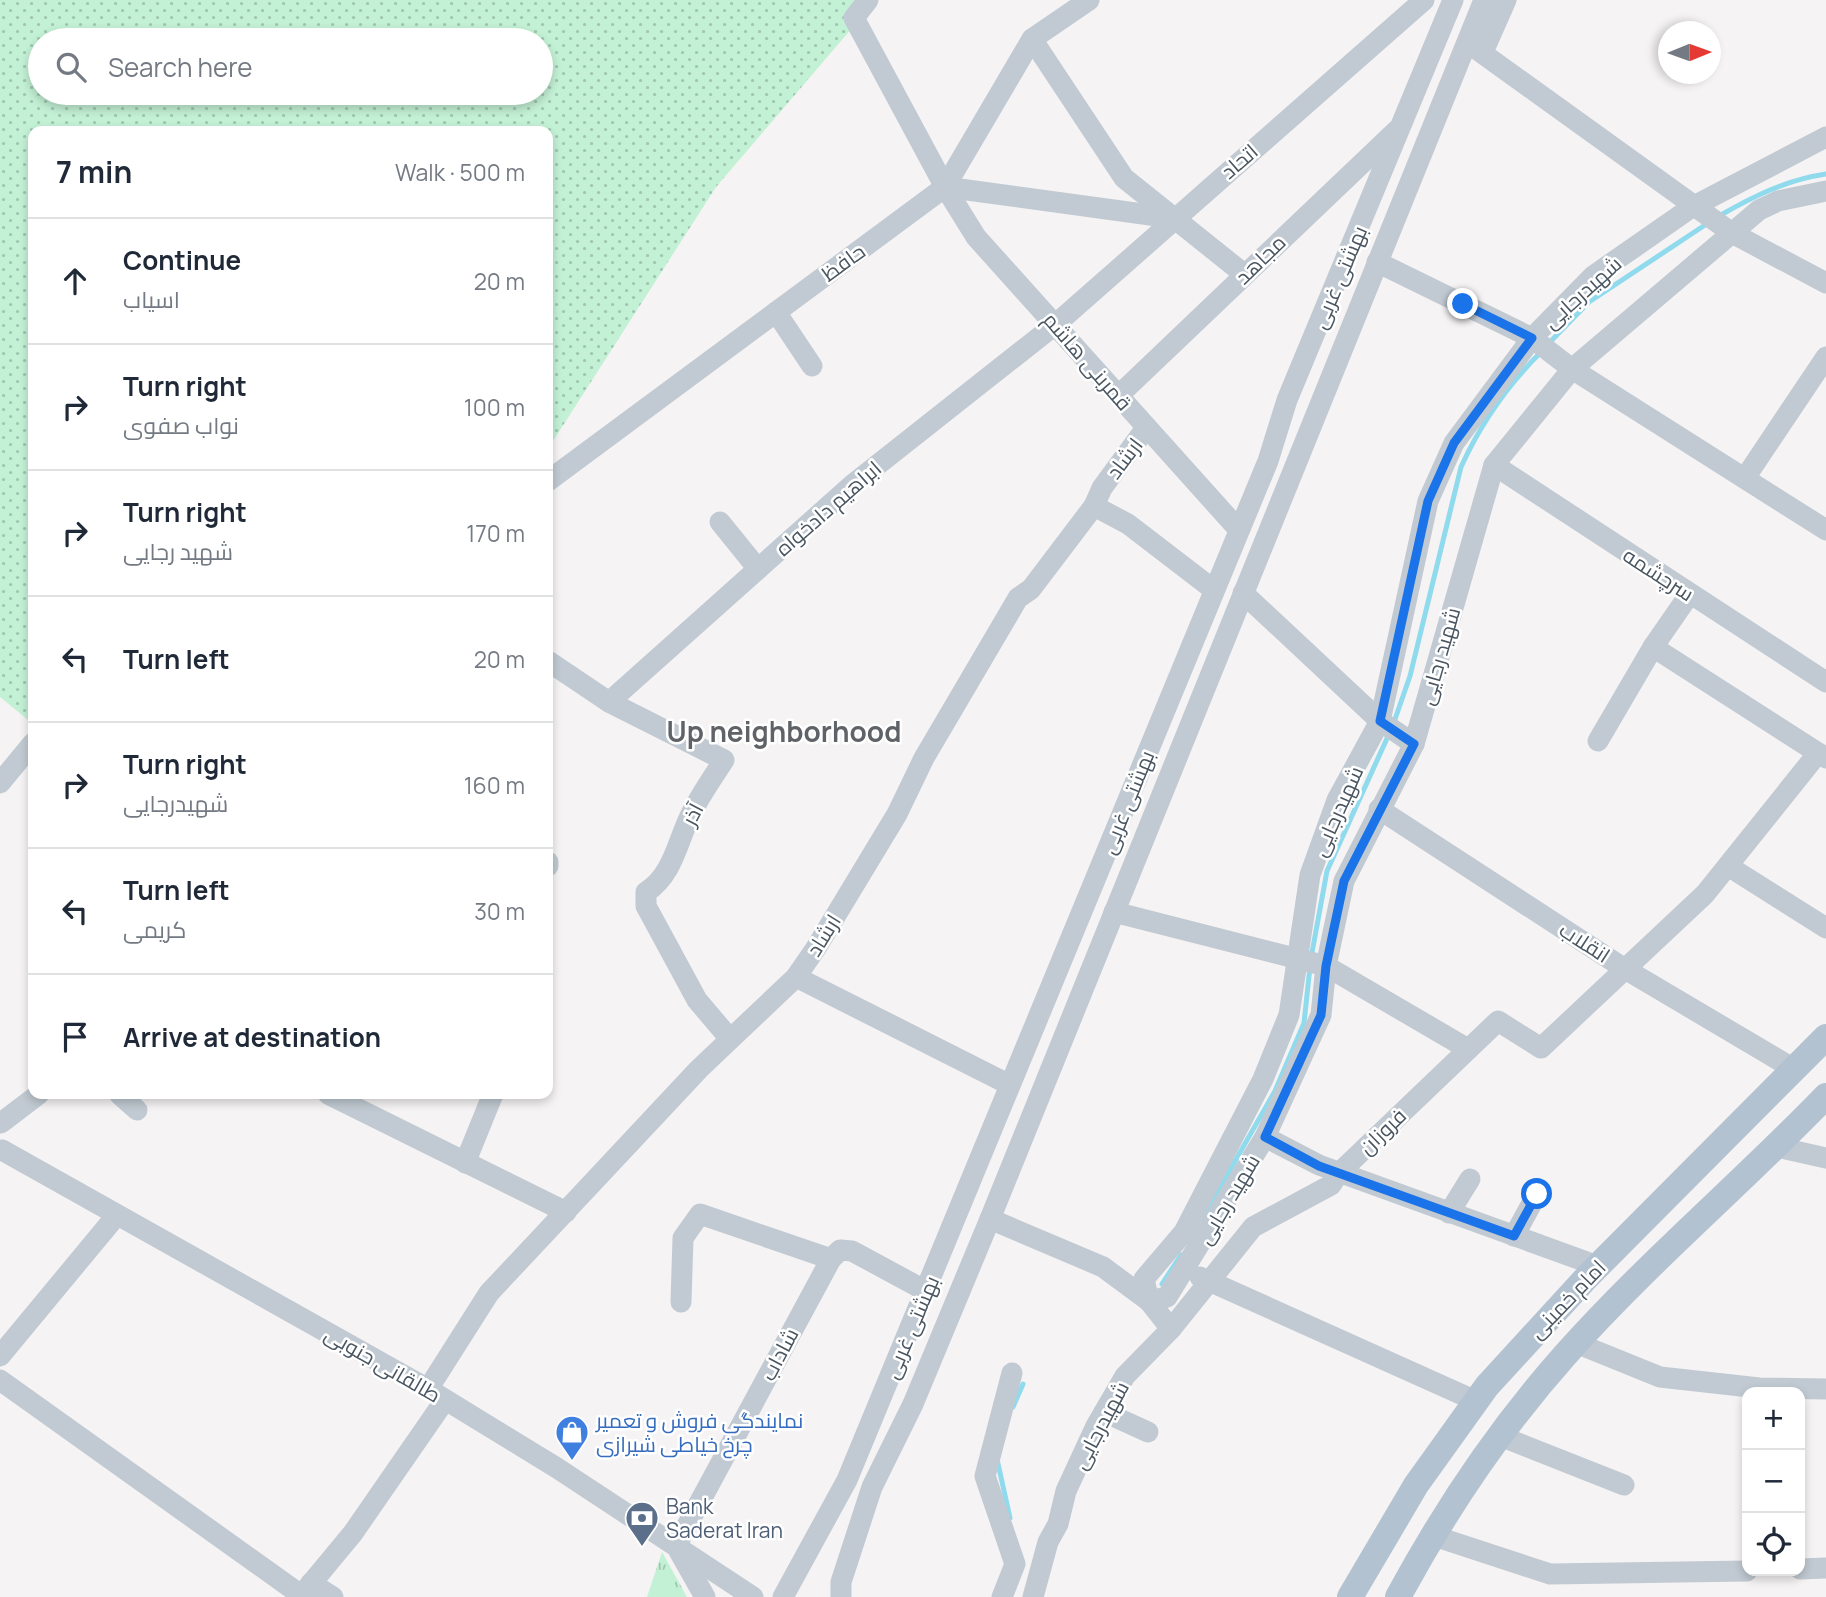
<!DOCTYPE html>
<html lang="en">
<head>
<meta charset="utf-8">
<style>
  :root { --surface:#fff; --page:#f6f6f7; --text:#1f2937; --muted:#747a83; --line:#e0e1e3 }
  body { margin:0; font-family:Manrope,Cairo,sans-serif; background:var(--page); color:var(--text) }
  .controls { position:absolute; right:21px; bottom:21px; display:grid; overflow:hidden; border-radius:14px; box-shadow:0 4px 10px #0003 }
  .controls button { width:63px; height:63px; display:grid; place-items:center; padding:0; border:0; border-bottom:2px solid var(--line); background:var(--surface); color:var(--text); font:35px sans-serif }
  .compass { position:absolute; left:1658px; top:21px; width:63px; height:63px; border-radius:50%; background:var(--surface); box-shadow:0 4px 10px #0003; rotate:89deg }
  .stop { position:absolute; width:21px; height:21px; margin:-16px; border:5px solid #1a73e8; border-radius:50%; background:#fff }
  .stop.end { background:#1a73e8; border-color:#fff; box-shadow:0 2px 7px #0008 }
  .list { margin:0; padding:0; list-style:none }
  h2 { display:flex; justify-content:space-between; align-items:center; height:91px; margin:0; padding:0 28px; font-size:30px }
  h2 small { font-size:23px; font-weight:400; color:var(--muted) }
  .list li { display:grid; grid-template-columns:46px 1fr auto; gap:21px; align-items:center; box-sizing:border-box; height:126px; padding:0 28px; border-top:2px solid var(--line) }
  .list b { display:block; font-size:26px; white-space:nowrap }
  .list p { margin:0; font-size:23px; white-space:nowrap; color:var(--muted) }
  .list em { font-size:23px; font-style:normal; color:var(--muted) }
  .icon { flex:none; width:38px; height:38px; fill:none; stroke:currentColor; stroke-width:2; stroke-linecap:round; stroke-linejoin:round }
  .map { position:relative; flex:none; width:1826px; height:1597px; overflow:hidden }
  .search { position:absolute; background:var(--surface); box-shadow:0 4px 10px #0003; left:28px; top:28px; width:525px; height:77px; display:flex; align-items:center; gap:18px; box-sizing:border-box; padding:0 24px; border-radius:38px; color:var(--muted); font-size:26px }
  .panel { position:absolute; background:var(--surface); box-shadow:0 4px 10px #0003; left:28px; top:126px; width:525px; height:973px; border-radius:14px }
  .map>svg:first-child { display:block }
  .grass { fill:url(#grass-tufts) }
  .garden { fill:url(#garden-dots); fill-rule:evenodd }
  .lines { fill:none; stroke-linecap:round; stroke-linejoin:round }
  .stream { stroke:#90daee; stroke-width:5 }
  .minor { stroke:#c1cad2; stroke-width:21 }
  .major { stroke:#b3c2d1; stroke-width:26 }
  .route { stroke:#1a73e8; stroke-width:9 }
  .labels { text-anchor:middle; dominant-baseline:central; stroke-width:5; stroke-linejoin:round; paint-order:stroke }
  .street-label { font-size:21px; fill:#4a5661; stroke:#fff }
  .shop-label { font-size:21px; fill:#366cbe; stroke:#fff; text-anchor:start }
  .service-label { font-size:21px; fill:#4e5e75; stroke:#fff; text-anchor:start }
  .district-label { font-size:28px; font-weight:bold; fill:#5f6368; stroke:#fff }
</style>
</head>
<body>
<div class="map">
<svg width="1826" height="1597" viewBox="0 0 1826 1597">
  <defs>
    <pattern id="grass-tufts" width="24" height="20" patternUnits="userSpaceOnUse" patternTransform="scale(1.75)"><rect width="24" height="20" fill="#c3f1d5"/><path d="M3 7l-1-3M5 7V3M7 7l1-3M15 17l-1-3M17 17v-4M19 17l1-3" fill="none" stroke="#a0c6b0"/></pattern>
    <pattern id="garden-dots" width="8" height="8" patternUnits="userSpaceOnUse" patternTransform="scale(1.75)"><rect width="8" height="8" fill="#c3f1d5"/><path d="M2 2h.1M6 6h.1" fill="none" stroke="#a0c6b0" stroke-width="1.8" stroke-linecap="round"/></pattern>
  </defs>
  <rect width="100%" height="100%" fill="#f5f3f3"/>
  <!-- grass -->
  <path class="grass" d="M662,1552l25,45h-40z"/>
  <!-- garden -->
  <path class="garden" d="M0,0h876l-160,187 -163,254 -5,-1v-309h-515v593l-33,-27zM40,40h501v53h-501z"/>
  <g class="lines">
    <!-- stream -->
    <g class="stream">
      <path d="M1719,216c35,-20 67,-36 107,-42"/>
      <path d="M1549,343l40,-41 119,-79"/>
      <path d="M1393,725l17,-49 51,-209c19,-42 47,-82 79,-114"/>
      <path d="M1311,958l16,-87 62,-137"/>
      <path d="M1202,1219l73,-128 29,-68 6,-56"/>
      <path d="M1162,1284l19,-29"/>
      <path d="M1013,1407l10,-23"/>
      <path d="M997,1459l13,59"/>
    </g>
    <!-- minor -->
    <g class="minor">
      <path d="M868,0l-14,18 91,169 31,50 263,293"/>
      <path d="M1032,39l92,139 120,96"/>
      <path d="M1468,43l264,190 94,50"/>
      <path d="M1483,52l23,-52"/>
      <path d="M945,187l227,31"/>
      <path d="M1377,262l155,76 40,31 254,161"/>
      <path d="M776,312l36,54"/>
      <path d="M1118,396l279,-266"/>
      <path d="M1494,465l332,217"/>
      <path d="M1745,478l81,-121"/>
      <path d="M548,481l397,-294 87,-148 57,-39"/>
      <path d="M1094,506l34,18 86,66"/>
      <path d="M720,522l38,47"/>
      <path d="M1243,593l137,128 34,23"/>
      <path d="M1653,647l173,111"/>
      <path d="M548,661l61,41 115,58c-11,17 -23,34 -32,52 -15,29 -18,62 -46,80v14l51,94 33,39"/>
      <path d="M609,702l243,-217 204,-161 368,-324"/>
      <path d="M1598,741l55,-94 36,-52"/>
      <path d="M0,783l33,-40"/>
      <path d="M1379,809l246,160 169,100"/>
      <path d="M548,862v4"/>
      <path d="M1728,866l98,62"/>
      <path d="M1114,912l212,54 142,83"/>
      <path d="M796,977l214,108"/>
      <path d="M119,1094l18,16"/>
      <path d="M328,1094l238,118"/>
      <path d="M1,1123l38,-29"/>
      <path d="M1265,1137l54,28 279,101"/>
      <path d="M1777,1147l49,11"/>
      <path d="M2,1150l426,239 129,79 196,129"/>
      <path d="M465,1163l28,-69"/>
      <path d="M1449,1213l21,-34"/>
      <path d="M990,1219l113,48 46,34"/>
      <path d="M1514,1236l23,-42"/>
      <path d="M1200,1277l276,124"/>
      <path d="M1149,1301l18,-4 98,-160 56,-122 5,-49 18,-85 70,-137 80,-279 78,-96 187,-159 19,-9 48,-10"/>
      <path d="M681,1302l2,-64 17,-24 131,45"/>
      <path d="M1171,1329l82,-102 78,-42 8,-12 159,-152 43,27 164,-154 113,-141"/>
      <path d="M1576,1343l84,34 99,11 67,1"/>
      <path d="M0,1356l116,-140"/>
      <path d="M0,1380l301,215"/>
      <path d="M428,1389l61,-96 210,-224 97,-92 20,-29 81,-134 27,-56 94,-160 13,-9 63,-83 8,-18 44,-60"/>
      <path d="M1104,1412l44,20"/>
      <path d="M1500,1436l124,49"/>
      <path d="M1431,1535l119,39 197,-3"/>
      <path d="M676,1546l155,-287 9,-9 12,1 74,40"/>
      <path d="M679,1551l26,46"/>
      <path d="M1800,1569l26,-1"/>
      <path d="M311,1583l22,14"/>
      <path d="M300,1597l53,-64 92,-133"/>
      <path d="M783,1597l64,-117 421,-1019 19,-61 166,-400"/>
      <path d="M841,1597v-15l31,-95 41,-83 77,-185 494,-1219"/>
      <path d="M1002,1597l13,-33 -30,-88 27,-103"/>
      <path d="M1033,1597l15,-55 10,-18 8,-33 30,-65 29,-50 46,-47 -22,-28 -5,-22 40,-47 79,-153 26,-64 21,-140 27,-75 43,-79 48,-220 26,-58 78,-105 61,-62 99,-69 134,-70"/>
    </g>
    <!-- major -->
    <g class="major">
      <path d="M1350,1597l66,-112 71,-99 100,-109 239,-240"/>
      <path d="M1398,1597c47,-87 102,-169 168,-243 81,-91 175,-170 260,-258"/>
    </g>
  </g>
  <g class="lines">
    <!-- route -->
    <path class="route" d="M1463,304l69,34 -78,105 -26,58 -48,220 34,23 -70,137 -18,85 -5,49 -56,122 54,29 195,70 23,-42"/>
  </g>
  <!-- icons -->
  <defs>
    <symbol id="shop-pin" viewBox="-11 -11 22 30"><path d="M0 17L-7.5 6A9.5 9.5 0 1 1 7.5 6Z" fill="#3f7fe0" stroke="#fff"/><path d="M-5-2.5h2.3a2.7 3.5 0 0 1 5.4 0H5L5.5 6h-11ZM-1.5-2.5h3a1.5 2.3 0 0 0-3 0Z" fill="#fff"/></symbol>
    <symbol id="bank-pin" viewBox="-11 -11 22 30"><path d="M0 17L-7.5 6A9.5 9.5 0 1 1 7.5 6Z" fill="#5c6f8a" stroke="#fff"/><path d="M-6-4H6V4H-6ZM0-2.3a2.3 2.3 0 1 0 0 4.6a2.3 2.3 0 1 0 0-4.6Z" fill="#fff"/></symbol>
  </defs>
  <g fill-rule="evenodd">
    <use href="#shop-pin" x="553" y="1413" width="38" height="52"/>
    <use href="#bank-pin" x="623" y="1499" width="38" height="52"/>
  </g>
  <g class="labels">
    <!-- street labels -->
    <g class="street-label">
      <text transform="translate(1239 161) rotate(-41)">اتحاد</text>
      <text transform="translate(1260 259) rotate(-44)">مجاهد</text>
      <text transform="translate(843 262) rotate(-36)">حافظ</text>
      <text transform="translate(1339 277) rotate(-67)">بهشتی غربی</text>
      <text transform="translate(1582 292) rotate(-42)">شهیدرجایی</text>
      <text transform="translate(1088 361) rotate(49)">قمربنی هاشم</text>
      <text transform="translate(1124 458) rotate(-53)">ارشاد</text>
      <text transform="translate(828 508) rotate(-41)">ابراهیم دادخواه</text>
      <text transform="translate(1659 574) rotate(33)">سرچشمه</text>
      <text transform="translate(1439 656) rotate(-74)">شهید رجایی</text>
      <text transform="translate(1127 802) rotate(-68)">بهشتی غربی</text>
      <text transform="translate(1337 811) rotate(-66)">شهیدرجایی</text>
      <text transform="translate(692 814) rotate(-62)">آذر</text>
      <text transform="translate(823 935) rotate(-58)">ارشاد</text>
      <text transform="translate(1585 942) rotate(33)">انقلاب</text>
      <text transform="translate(1382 1131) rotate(-44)">فروزان</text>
      <text transform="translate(1228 1199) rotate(-59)">شهید رجایی</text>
      <text transform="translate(1567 1299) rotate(-46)">امام خمینی</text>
      <text transform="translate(911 1327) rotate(-67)">بهشتی غربی</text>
      <text transform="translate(779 1354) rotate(-62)">شاداب</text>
      <text transform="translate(383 1364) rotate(30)">طالقانی جنوبی</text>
      <text transform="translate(1100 1425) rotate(-62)">شهیدرجایی</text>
    </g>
    <!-- shop labels -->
    <g class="shop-label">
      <text x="596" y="1420">نمایندگی فروش و تعمیر<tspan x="596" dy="24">چرخ خیاطی شیرازی</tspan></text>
    </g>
    <!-- service labels -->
    <g class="service-label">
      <text x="666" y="1506">Bank<tspan x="666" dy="24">Saderat Iran</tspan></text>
    </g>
    <!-- district labels -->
    <g class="district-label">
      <text x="784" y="731">Up neighborhood</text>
    </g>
  </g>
</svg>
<div class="controls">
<button>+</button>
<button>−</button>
<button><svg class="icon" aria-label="locate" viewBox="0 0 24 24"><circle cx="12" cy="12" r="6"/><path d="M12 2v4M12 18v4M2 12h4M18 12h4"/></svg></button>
</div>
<svg class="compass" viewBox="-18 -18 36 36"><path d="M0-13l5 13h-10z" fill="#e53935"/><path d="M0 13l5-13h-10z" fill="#747a83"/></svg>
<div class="stop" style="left:1537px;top:1194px"></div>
<div class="stop end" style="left:1463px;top:304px"></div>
<div class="search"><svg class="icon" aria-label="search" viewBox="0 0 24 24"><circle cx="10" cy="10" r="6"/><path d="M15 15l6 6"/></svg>Search here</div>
<section class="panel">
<h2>7 min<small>Walk · 500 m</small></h2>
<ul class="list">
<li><svg class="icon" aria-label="ahead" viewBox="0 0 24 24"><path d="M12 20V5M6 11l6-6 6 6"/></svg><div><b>Continue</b><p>اسیاب</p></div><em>20 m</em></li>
<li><svg class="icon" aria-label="right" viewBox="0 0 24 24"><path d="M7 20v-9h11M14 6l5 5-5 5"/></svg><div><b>Turn right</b><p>نواب صفوی</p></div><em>100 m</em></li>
<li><svg class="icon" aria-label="right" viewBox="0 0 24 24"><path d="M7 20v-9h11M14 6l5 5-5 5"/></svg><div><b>Turn right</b><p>شهید رجایی</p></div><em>170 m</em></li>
<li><svg class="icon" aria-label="left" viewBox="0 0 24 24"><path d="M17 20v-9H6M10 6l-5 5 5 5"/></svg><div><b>Turn left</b></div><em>20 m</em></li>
<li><svg class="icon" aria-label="right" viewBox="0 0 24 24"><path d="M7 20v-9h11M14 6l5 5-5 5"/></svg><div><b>Turn right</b><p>شهیدرجایی</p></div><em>160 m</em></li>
<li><svg class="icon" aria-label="left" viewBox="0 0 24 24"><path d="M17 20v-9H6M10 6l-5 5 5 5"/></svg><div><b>Turn left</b><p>کریمی</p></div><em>30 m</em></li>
<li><svg class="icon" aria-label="arrive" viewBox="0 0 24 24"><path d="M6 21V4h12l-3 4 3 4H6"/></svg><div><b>Arrive at destination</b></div></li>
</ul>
</section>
</div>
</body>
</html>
